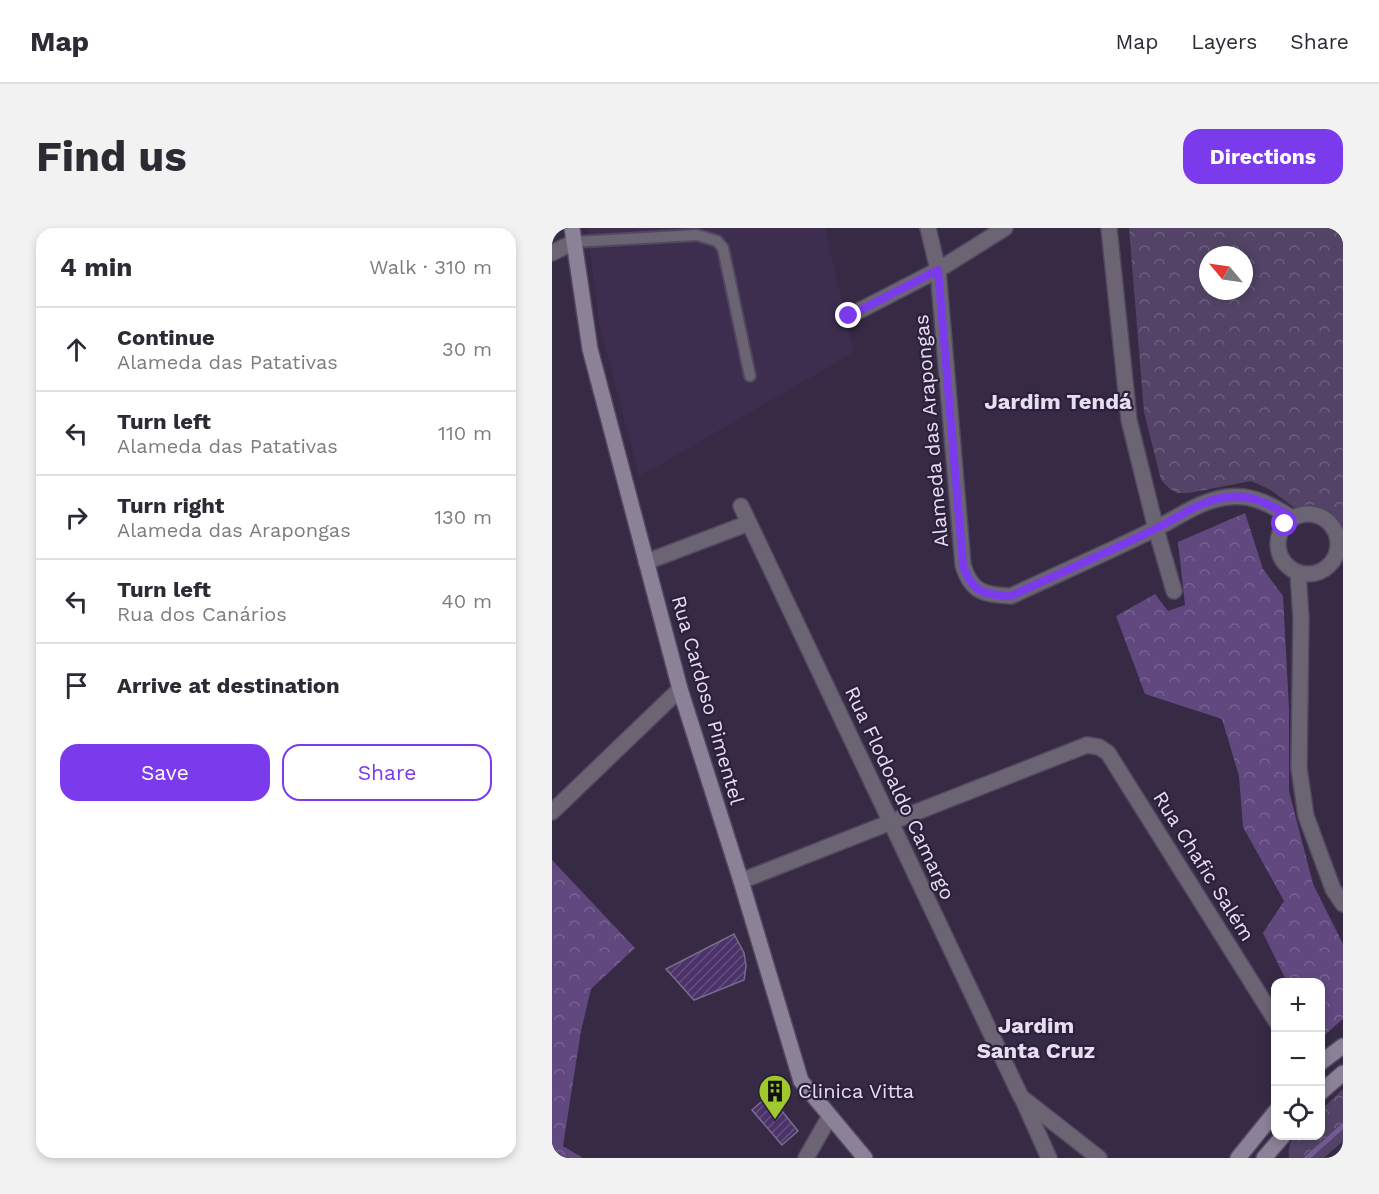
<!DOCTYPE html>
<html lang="en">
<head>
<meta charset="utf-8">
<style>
  :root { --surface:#fff; --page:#f2f2f3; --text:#2b2b33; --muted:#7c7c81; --line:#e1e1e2; --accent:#7c3aed }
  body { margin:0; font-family:"Work Sans",sans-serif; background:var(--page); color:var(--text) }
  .controls { position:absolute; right:18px; bottom:18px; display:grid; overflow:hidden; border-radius:12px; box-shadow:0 3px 9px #0003 }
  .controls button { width:54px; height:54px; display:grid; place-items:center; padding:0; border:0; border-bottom:2px solid var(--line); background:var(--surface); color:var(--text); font:30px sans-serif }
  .compass { position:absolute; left:647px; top:18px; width:54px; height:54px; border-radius:50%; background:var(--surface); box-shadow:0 3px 9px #0003; rotate:299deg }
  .stop { position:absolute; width:18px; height:18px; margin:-14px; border:4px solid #7c3aed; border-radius:50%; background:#fff }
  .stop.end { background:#7c3aed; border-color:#fff; box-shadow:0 2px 6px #0008 }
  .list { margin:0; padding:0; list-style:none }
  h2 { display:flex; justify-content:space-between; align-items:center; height:78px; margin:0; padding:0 24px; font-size:26px }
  h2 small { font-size:20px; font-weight:400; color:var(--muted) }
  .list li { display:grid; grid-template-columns:39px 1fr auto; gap:18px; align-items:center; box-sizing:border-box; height:84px; padding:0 24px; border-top:2px solid var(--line) }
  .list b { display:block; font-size:22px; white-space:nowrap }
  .list p { margin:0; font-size:20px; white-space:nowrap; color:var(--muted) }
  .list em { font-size:20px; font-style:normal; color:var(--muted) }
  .actions { display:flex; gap:12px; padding:18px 24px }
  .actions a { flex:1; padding:14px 0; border:2px solid var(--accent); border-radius:18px; text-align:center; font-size:21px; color:var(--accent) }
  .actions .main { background:var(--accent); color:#fff }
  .icon { flex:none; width:33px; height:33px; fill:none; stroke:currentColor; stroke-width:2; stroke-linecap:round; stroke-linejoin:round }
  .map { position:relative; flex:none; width:791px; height:930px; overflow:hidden; border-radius:18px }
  header { display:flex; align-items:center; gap:36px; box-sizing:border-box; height:84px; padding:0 30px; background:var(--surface); border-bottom:2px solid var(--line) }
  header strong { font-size:28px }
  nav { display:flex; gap:33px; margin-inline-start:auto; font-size:21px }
  .intro { display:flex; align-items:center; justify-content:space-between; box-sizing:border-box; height:144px; padding:0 36px }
  h1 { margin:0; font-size:42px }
  .button { padding:15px 27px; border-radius:18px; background:var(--accent); color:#fff; font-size:21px; font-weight:700 }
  main { display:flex; gap:36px; padding:0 36px }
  aside { flex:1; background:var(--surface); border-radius:18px; box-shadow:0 3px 9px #0003 }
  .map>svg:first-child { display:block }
  .built { fill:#3d2e50 }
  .forest { fill:url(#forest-crowns) }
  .park { fill:url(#park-crowns); fill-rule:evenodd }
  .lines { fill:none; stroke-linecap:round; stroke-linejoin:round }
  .stream { stroke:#745b94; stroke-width:5 }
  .building { fill:url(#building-hatch); stroke:#7a6d8c; stroke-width:1.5 }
  .lane-casing { stroke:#524761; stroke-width:14 }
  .street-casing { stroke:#524761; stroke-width:18 }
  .secondary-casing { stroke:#524761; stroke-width:18 }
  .lane { stroke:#6b6573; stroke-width:10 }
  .street { stroke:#6b6573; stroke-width:15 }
  .secondary { stroke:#8b8298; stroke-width:15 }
  .route { stroke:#7c3aed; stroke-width:8 }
  .labels { text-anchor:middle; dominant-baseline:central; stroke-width:4.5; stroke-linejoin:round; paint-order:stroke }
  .street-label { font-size:20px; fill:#e6dff1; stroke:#2c203a }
  .poi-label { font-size:20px; fill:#e6dff1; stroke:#2c203a; text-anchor:start }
  .quarter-label { font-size:22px; font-weight:bold; fill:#e6dff1; stroke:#2c203a }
</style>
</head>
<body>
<header>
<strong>Map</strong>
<nav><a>Map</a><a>Layers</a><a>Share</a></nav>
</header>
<div class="intro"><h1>Find us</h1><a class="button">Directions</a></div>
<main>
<aside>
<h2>4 min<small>Walk · 310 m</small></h2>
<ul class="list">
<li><svg class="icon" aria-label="ahead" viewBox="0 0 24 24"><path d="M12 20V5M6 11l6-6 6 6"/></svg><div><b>Continue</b><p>Alameda das Patativas</p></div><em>30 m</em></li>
<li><svg class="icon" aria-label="left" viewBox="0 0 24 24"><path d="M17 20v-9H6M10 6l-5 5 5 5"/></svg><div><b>Turn left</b><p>Alameda das Patativas</p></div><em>110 m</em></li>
<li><svg class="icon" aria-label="right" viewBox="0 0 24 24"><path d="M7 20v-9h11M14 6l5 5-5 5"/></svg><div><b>Turn right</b><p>Alameda das Arapongas</p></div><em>130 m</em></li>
<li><svg class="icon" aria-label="left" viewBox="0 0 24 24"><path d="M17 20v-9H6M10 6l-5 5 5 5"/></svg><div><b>Turn left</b><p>Rua dos Canários</p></div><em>40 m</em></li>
<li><svg class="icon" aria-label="arrive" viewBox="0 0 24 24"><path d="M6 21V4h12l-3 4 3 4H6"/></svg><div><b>Arrive at destination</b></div></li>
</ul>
<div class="actions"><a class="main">Save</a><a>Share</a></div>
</aside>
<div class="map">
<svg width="791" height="930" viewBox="0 0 791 930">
  <defs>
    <pattern id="forest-crowns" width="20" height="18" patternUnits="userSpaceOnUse" patternTransform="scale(1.5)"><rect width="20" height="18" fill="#61487f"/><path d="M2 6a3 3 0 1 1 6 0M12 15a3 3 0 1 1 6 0" fill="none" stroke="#786292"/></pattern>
    <pattern id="park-crowns" width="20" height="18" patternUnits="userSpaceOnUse" patternTransform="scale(1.5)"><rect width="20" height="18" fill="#534467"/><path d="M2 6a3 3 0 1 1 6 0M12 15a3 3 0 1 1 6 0" fill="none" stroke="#6c5f7d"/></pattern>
    <pattern id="building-hatch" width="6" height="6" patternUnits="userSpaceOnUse" patternTransform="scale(1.5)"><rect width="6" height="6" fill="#4b3268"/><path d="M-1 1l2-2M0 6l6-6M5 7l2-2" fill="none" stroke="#654f7e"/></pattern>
  </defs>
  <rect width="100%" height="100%" fill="#362a45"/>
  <!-- built -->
  <path class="built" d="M35,0h238l29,124 -215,125 -40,-154z"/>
  <!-- forest -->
  <g class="forest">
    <path d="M693,285l18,56 20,27 6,113v82l24,93 30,60v75l-22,19 -1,-56h-33l-24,-49 21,-32 -41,-74 -4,-51 -17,-57 -77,-25 -29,-78 39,-22 13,17 17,-6 -7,-63z"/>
    <path d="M0,632l83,88 -44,41 -10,42 -18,115 20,12h-31z"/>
  </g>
  <!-- park -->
  <g class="park">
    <path d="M577,0h214v303l-13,-13 -12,-6 -23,-4 -26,-19 -18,-8 -62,12h-12l-7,-4 -9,-9 -17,-68zM656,27h36v36h-36z"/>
    <path d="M791,861v52l-19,17h-35c-1,-7 0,-17 6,-22h25l1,-26z"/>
  </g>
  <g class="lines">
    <!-- stream -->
    <path class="stream" d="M755,930l36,-32"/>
  </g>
  <!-- building -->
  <g class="building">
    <path d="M182,706l10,19 2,13 -2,14 -50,20 -28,-31z"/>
    <path d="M217,867l29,36 -16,14 -30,-35z"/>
  </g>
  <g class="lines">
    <defs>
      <path id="lane" d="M22,14l123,-7 20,6 6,7 27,128"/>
      <g id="street">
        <path d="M376,0l10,42 25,295c8,27 21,30 48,31 47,-22 95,-43 142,-66 25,-12 47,-30 75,-33 24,-3 44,8 64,21"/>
        <path d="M557,0l20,192 27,109 18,62"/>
        <path d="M0,25l22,-11"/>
        <path d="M297,88l89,-46 67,-42"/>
        <path d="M189,278l280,591 78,61"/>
        <circle cx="756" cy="316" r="30"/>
        <path d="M94,334l103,-39"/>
        <path d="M746,345l3,45 -2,150 7,48 27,73 10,15"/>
        <path d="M0,584l128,-123"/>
        <path d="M189,653l346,-136 12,2 9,6 168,268"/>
        <path d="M471,872l26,58"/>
        <path d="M254,930l24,-42"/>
      </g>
      <g id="secondary">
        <path d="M20,0l18,121 90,340 61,192 60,200 64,77"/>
        <path d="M768,835l23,-17"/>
        <path d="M768,865l23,-20"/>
        <path d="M686,930l38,-47"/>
        <path d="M712,930l19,-22"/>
      </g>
    </defs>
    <!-- lane casing -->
    <use href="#lane" class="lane-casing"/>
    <!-- street casing -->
    <use href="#street" class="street-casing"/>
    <!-- secondary casing -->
    <use href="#secondary" class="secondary-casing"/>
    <!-- lane -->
    <use href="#lane" class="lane"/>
    <!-- street -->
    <use href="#street" class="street"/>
    <!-- secondary -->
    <use href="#secondary" class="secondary"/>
  </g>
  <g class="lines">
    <!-- route -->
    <path class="route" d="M297,88l89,-46 25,295c8,27 21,30 48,31 47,-22 95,-43 142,-66 25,-12 47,-30 75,-33 24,-3 44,8 64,21l-7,6"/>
  </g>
  <!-- icons -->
  <defs>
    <symbol id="building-pin" viewBox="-11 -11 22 30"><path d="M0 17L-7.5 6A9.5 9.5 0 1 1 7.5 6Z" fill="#a0c92b" stroke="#2c203a"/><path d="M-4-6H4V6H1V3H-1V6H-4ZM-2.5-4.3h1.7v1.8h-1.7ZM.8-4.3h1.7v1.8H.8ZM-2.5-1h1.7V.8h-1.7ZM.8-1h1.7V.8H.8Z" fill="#111"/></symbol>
  </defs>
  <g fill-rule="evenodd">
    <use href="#building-pin" x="204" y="844" width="38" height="52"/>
  </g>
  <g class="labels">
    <!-- street labels -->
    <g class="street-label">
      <text transform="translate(379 203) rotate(-95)">Alameda das Arapongas</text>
      <text transform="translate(156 472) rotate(74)">Rua Cardoso Pimentel</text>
      <text transform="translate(348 565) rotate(65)">Rua Flodoaldo Camargo</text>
      <text transform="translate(652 638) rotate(58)">Rua Chafic Salém</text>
    </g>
    <!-- poi labels -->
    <g class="poi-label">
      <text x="246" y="863">Clinica Vitta</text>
    </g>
    <!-- quarter labels -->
    <g class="quarter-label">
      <text x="506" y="173">Jardim Tendá</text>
      <text x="484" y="797">Jardim<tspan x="484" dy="25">Santa Cruz</tspan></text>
    </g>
  </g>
</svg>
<div class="controls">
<button>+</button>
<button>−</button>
<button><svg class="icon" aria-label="locate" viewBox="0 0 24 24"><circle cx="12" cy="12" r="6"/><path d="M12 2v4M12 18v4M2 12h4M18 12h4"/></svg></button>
</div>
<svg class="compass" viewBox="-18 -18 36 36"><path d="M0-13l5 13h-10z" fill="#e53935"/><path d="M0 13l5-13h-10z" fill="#7c7c81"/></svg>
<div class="stop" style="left:733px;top:296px"></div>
<div class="stop end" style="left:297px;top:88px"></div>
</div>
</main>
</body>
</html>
